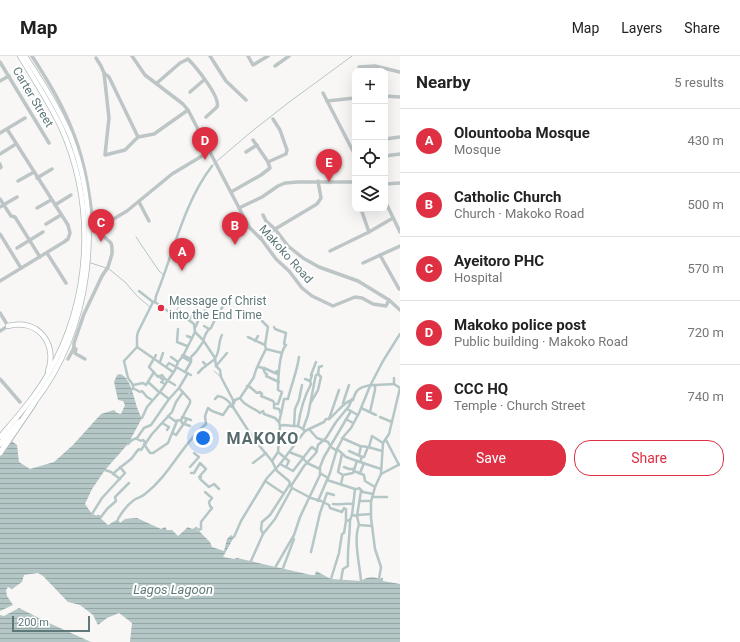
<!DOCTYPE html>
<html lang="en">
<head>
<meta charset="utf-8">
<style>
  :root { --surface:#fff; --page:#f2f2f2; --text:#222; --muted:#767676; --line:#e0e0e0; --accent:#de3042 }
  body { margin:0; font-family:Roboto,sans-serif; background:var(--page); color:var(--text) }
  .controls { position:absolute; right:12px; top:12px; display:grid; overflow:hidden; border-radius:8px; box-shadow:0 4px 16px #0002 }
  .controls button { width:36px; height:36px; display:grid; place-items:center; padding:0; border:0; border-bottom:1px solid var(--line); background:var(--surface); color:var(--text); font:20px sans-serif }
  .scale { position:absolute; left:12px; bottom:10px; width:78px; box-sizing:border-box; padding-left:4px; border:2px solid #5f787a; border-top:0; font-size:11px; line-height:14px; white-space:nowrap; color:#5f787a; -webkit-text-stroke:3px #fff; paint-order:stroke }
  .you { position:absolute; left:203px; top:382px; width:14px; height:14px; margin:-10px; border:3px solid #fff; border-radius:50%; background:#1a73e8; box-shadow:0 0 0 6px #1a73e833 }
  .badge { display:grid; place-items:center; width:26px; height:26px; border-radius:50%; background:var(--accent); color:#fff; font-size:13px; font-weight:700 }
  .pin { position:absolute; translate:-50% -33px; filter:drop-shadow(0 1px 2px #0008) }
  .pin::after { content:''; position:absolute; top:21px; width:14px; height:12px; background:inherit; clip-path:polygon(0 0,100% 0,50% 100%) }
  .list { margin:0; padding:0; list-style:none }
  h2 { display:flex; justify-content:space-between; align-items:center; height:52px; margin:0; padding:0 16px; font-size:17px }
  h2 small { font-size:13px; font-weight:400; color:var(--muted) }
  .list li { display:grid; grid-template-columns:26px 1fr auto; gap:12px; align-items:center; box-sizing:border-box; height:64px; padding:0 16px; border-top:1px solid var(--line) }
  .list b { display:block; font-size:15px; white-space:nowrap }
  .list p { margin:0; font-size:13px; white-space:nowrap; color:var(--muted) }
  .list em { font-size:13px; font-style:normal; color:var(--muted) }
  .actions { display:flex; gap:8px; padding:12px 16px }
  .actions a { flex:1; padding:9px 0; border:1px solid var(--accent); border-radius:16px; text-align:center; font-size:14px; color:var(--accent) }
  .actions .main { background:var(--accent); color:#fff }
  .icon { flex:none; width:22px; height:22px; fill:none; stroke:currentColor; stroke-width:2; stroke-linecap:round; stroke-linejoin:round }
  .map { position:relative; flex:none; width:400px; height:586px; overflow:hidden }
  header { display:flex; align-items:center; gap:24px; box-sizing:border-box; height:56px; padding:0 20px; background:var(--surface); border-bottom:1px solid var(--line) }
  header strong { font-size:19px }
  nav { display:flex; gap:22px; margin-inline-start:auto; font-size:14px }
  main { display:flex }
  aside { flex:1; background:var(--surface) }
  .map>svg:first-child { display:block }
  .water { fill:url(#water-rules) }
  .lines { fill:none; stroke-linecap:round; stroke-linejoin:round }
  .stream { stroke:#b4c6c5; stroke-width:1 }
  .canal { stroke:#b4c6c5; stroke-width:2.5 }
  .river { stroke:#b4c6c5; stroke-width:4.5 }
  .major-casing { stroke:#b1b9ba; stroke-width:6 }
  .highway-casing { stroke:#b1b8b9; stroke-width:7 }
  .minor { stroke:#bdc5c6; stroke-width:3.5 }
  .major { stroke:#fff; stroke-width:4.5 }
  .highway { stroke:#fff; stroke-width:5 }
  .poi-dot { fill:#de3042; stroke:#fff; stroke-width:1.5 }
  .labels { text-anchor:middle; dominant-baseline:central; stroke-width:4; stroke-linejoin:round; paint-order:stroke }
  .street-label { font-size:12px; fill:#5f787a; stroke:#fff }
  .poi-label { font-size:12px; fill:#5f787a; stroke:#fff; text-anchor:start }
  .water-label { font-size:13px; font-style:italic; fill:#5f7a78; stroke:#fff }
  .district-label { font-size:16px; font-weight:bold; letter-spacing:1px; fill:#56696b; stroke:#fff }
</style>
</head>
<body>
<header>
<strong>Map</strong>
<nav><a>Map</a><a>Layers</a><a>Share</a></nav>
</header>
<main>
<div class="map">
<svg width="400" height="586" viewBox="0 0 400 586">
  <defs>
    <pattern id="water-rules" width="6" height="5" patternUnits="userSpaceOnUse"><rect width="6" height="5" fill="#b4c6c5"/><path d="M0 2.5h6" fill="none" stroke="#96a6a5"/></pattern>
  </defs>
  <rect width="100%" height="100%" fill="#f8f7f6"/>
  <!-- water -->
  <g class="water">
    <path d="M120,318c13,4 14,33 22,44l-14,26 -23,26 -13,19 -7,15 7,10 6,2 10,9 10,-6 2,4 5,-4 12,-1 24,11 4,-2 2,3h5l6,6 10,-9 4,2 4,-1 1,3h2l11,11 2,5 12,4 3,-12 4,-4 3,2 -11,20 11,2 3,-1 74,17h4l1,-4 15,8 30,2c5,-4 13,-5 18,-2l4,-1v3l17,3v58h-270l2,-19 -13,-10 -12,5 -9,7 -5,-10 -13,-10 -12,-3 -25,-26 -5,-3 -14,2 -2,7 -10,7 -4,-2 -2,3 1,6 6,9 -13,6v-176l2,-1 15,11 2,17 11,7 24,-7 19,-17 28,-31 13,-4 3,3 4,1 4,-9 -2,-4 -5,-1 -4,-18 3,-7z"/>
    <path d="M19,552l30,15 42,19h-91v-27l4,1z"/>
  </g>
  <g class="lines">
    <!-- stream -->
    <g class="stream">
      <path d="M217,105l34,-29 37,-29 64,-47"/>
      <path d="M212,110l3,-3"/>
      <path d="M136,181l23,34 5,4"/>
      <path d="M88,206l18,6"/>
      <path d="M109,213l16,13 13,15 12,10"/>
      <path d="M174,260l5,-10"/>
      <path d="M214,315l8,7"/>
    </g>
    <!-- canal -->
    <g class="canal">
      <path d="M139,235l14,11"/>
      <path d="M155,246l20,14 11,2 8,6 1,8 8,8 12,18 1,8 4,4 1,7 12,23v7l20,31 19,23 5,10 12,10 3,7 19,10 10,3 8,4 1,3 12,4 2,-4 2,1v12l4,-1 2,-5 5,1 2,9 13,1"/>
      <path d="M189,264l8,-13"/>
      <path d="M262,265l6,6 -3,18 1,4"/>
      <path d="M204,270l5,3"/>
      <path d="M195,272l4,-9 7,-10"/>
      <path d="M178,273l-1,13 10,4"/>
      <path d="M187,280l5,2"/>
      <path d="M248,281l17,8"/>
      <path d="M203,285c2,-5 3,-11 8,-13l7,-15 9,-12"/>
      <path d="M255,285l3,-5"/>
      <path d="M137,291l36,25"/>
      <path d="M156,299l-7,12 9,10 4,-2 3,4 10,6"/>
      <path d="M171,301l7,5"/>
      <path d="M215,302c5,-5 3,-16 7,-23"/>
      <path d="M160,306l3,-9"/>
      <path d="M203,306l3,3"/>
      <path d="M216,310l11,-13"/>
      <path d="M166,311l3,-4 16,9"/>
      <path d="M259,311l4,1 2,5 2,1 -1,2 13,6"/>
      <path d="M264,312l11,5 2,-2v3"/>
      <path d="M198,317l5,-5 12,-9"/>
      <path d="M191,319l-6,-3 6,-10v-5l5,-5 7,-10"/>
      <path d="M159,320l4,4 -2,2 4,2"/>
      <path d="M310,325l2,-6h-1l5,-13"/>
      <path d="M148,326l11,10"/>
      <path d="M133,329l10,-2 3,2 8,-13"/>
      <path d="M247,330l3,1 7,6 3,-1 2,2 -1,2 12,5 1,2"/>
      <path d="M133,332l7,4 2,-1 5,6 5,3"/>
      <path d="M179,332l11,12v3l-9,17"/>
      <path d="M160,336l9,7"/>
      <path d="M129,337l4,-5v-3l-5,-7 -4,-17 13,-14v-11l1,-4 15,-30h2l1,-6c17,-42 28,-94 56,-130"/>
      <path d="M240,342c4,8 13,9 20,15l3,-2 1,3 11,4 4,4"/>
      <path d="M215,343l3,-3c6,1 11,5 14,10"/>
      <path d="M311,346l7,-12 3,-13 -3,-3"/>
      <path d="M234,347l1,-3 5,-2 14,-21c0,-5 9,-22 12,-28l16,4"/>
      <path d="M343,347l6,-18"/>
      <path d="M361,352l15,7"/>
      <path d="M347,353l11,6"/>
      <path d="M370,356l5,-22v-5"/>
      <path d="M281,358l3,-15h4c3,-14 9,-27 11,-42"/>
      <path d="M168,360l7,5 6,-1 1,3 8,3"/>
      <path d="M182,361l9,3"/>
      <path d="M380,361l12,5"/>
      <path d="M142,362l5,-11 13,-15 15,-22 3,-8 5,-6 12,-24"/>
      <path d="M329,363l10,-29"/>
      <path d="M346,363l7,4"/>
      <path d="M162,367l7,4 -2,3"/>
      <path d="M280,370l3,-1 11,1"/>
      <path d="M298,370h-4l1,-17 4,-9 3,-15"/>
      <path d="M303,373l-5,-3c2,-14 6,-29 13,-42l-1,-3 -5,-2"/>
      <path d="M309,373l8,9 11,4 3,5 6,4"/>
      <path d="M305,375l-2,-2 5,-14 7,-36 1,-4 2,-1 1,-7 3,-1"/>
      <path d="M173,377l3,2 11,-16"/>
      <path d="M342,382l18,8 8,1 14,4"/>
      <path d="M137,383l4,2 2,-1 3,3"/>
      <path d="M386,384l13,25"/>
      <path d="M128,388l4,-4 5,-2 7,-10 7,-3 18,-26 10,-11 9,-15"/>
      <path d="M144,388l6,9h3l15,-10 9,-22"/>
      <path d="M369,391l3,-11 11,7"/>
      <path d="M349,395l13,6"/>
      <path d="M278,396l11,9 -3,6"/>
      <path d="M289,396l13,5 5,6 13,6"/>
      <path d="M359,399l2,-9"/>
      <path d="M272,405l6,-9 2,-26 -1,-4 2,-8 -2,-5 -5,-1v-4h4l4,-12 -4,-2c0,-10 1,-38 8,-45l-2,-1 2,-11 -11,-4 -1,-2"/>
      <path d="M357,405l-11,-4 -9,-8 7,-13 7,-8 8,-15 11,-27 13,-25 17,-27"/>
      <path d="M360,406l2,-5h2l4,-10"/>
      <path d="M253,407l13,-10"/>
      <path d="M280,408l13,7 17,-22 2,-2 5,4"/>
      <path d="M190,411l9,-10 -5,-4"/>
      <path d="M344,411l5,2h5"/>
      <path d="M105,414l6,2 9,7"/>
      <path d="M354,415l10,4 1,6 10,6"/>
      <path d="M191,417h3l6,-10 6,6 -7,8h2l-1,2 9,8 5,-3 5,5"/>
      <path d="M320,417l8,5"/>
      <path d="M360,417l4,-10"/>
      <path d="M113,418c6,-6 12,-10 18,-15 3,-3 4,-6 8,-10l2,1 11,-16 20,-22 4,-10 7,-10"/>
      <path d="M381,418l2,-31 6,-9 11,-46 -6,-4v-6"/>
      <path d="M343,419l10,-2 4,-12 24,8"/>
      <path d="M327,424l28,9 -3,26"/>
      <path d="M265,425l18,12"/>
      <path d="M341,428l2,-9 -5,-3 4,-18"/>
      <path d="M291,430l13,-20 12,-13 2,-8 8,-7 10,-16 13,-16 3,-7"/>
      <path d="M355,433h2l2,-1 4,4 10,2"/>
      <path d="M372,441h15"/>
      <path d="M318,445l12,-28 7,-24"/>
      <path d="M360,445h11"/>
      <path d="M333,448c7,1 13,-1 20,0"/>
      <path d="M92,458l10,-16 23,-25 -5,-6"/>
      <path d="M357,459l14,-1"/>
      <path d="M98,460l3,1 6,-8 9,-8 -1,-4 14,-14"/>
      <path d="M357,460l4,-25"/>
      <path d="M118,463c4,-7 9,-14 16,-19 3,-2 8,-3 11,-6 25,-19 37,-50 61,-70l-1,-8 3,-8 4,3 11,4 6,-9 4,1"/>
      <path d="M359,469c-6,14 1,41 2,56"/>
      <path d="M196,472l3,2 2,-1v-7l11,-14 -2,-2 -1,-4 3,-4 -7,-6"/>
      <path d="M263,478l-2,-5 1,-7 8,-7 20,-31"/>
      <path d="M234,481l7,-16 26,-43 13,-14 25,-33 19,-9 2,-3h3c7,-5 16,-19 24,-19 1,-3 2,-7 4,-9 6,-8 27,-6 37,-7"/>
      <path d="M311,496l9,-39 7,-20 7,2"/>
      <path d="M251,505l12,-27 12,-15 17,-31"/>
      <path d="M276,510l18,-31 6,-18 20,-42v-8l4,-10 27,-46"/>
      <path d="M283,512l11,-29"/>
      <path d="M331,523l8,-26 3,-19 2,-1 2,-12"/>
      <path d="M379,523l2,-12 -6,-18 -4,-31v-16l4,-15 6,-13 19,-10"/>
      <path d="M341,524l2,-11 5,-3c-1,-16 2,-30 2,-46"/>
    </g>
    <!-- river -->
    <path class="river" d="M183,300l7,4"/>
    <defs>
      <g id="major">
        <path d="M25,0c17,26 33,51 45,79 34,87 21,194 -36,268"/>
        <path d="M8,270c29,-8 50,17 40,45"/>
        <path d="M0,381c17,-20 35,-40 48,-63 44,-75 48,-169 13,-247 -12,-25 -27,-48 -41,-71"/>
      </g>
      <g id="highway">
        <path d="M0,388l19,-22"/>
        <path d="M0,397l34,-50"/>
      </g>
    </defs>
    <!-- major casing -->
    <use href="#major" class="major-casing"/>
    <!-- highway casing -->
    <use href="#highway" class="highway-casing"/>
    <!-- minor -->
    <g class="minor">
      <path d="M32,0c16,25 32,51 42,79 12,31 16,63 20,96h4l12,-10 17,-10 45,-37 35,-21 2,-4"/>
      <path d="M132,0l13,19 38,29 5,6 61,117 13,13 14,19 13,12 13,17 10,8 21,10 22,-9 7,1 11,6 13,2 3,-6"/>
      <path d="M210,0l16,25 20,19"/>
      <path d="M248,0l5,9 15,-9"/>
      <path d="M96,2l5,8 3,7 5,45 -4,37 20,-5 13,-13 16,-3 34,-24"/>
      <path d="M0,6l49,81"/>
      <path d="M275,10l14,-10"/>
      <path d="M359,11l16,-1 25,6"/>
      <path d="M104,17l5,4 29,60"/>
      <path d="M0,25l9,-5"/>
      <path d="M157,27l23,-20 8,-4c7,7 33,38 29,48l-11,10"/>
      <path d="M190,36l14,-12"/>
      <path d="M323,37l32,62"/>
      <path d="M385,40l15,1"/>
      <path d="M327,45l28,-3"/>
      <path d="M0,77l25,-15"/>
      <path d="M385,83l15,-2"/>
      <path d="M246,96l11,-7"/>
      <path d="M0,98l16,-10"/>
      <path d="M385,100l15,-2"/>
      <path d="M268,106l18,-8 1,-4 -7,-20 -7,-11"/>
      <path d="M0,108l1,3 -1,1"/>
      <path d="M37,122l15,-9"/>
      <path d="M18,125l16,-9"/>
      <path d="M385,128l15,-1"/>
      <path d="M231,136l30,-17 9,-7 -2,-6 -15,-22"/>
      <path d="M0,143l11,17 4,1 25,40"/>
      <path d="M385,145l15,31"/>
      <path d="M139,146l10,19"/>
      <path d="M55,149l16,-10"/>
      <path d="M0,151l17,-10"/>
      <path d="M37,152l14,-8"/>
      <path d="M239,152l23,-11 16,-11 7,-3 13,-1h57"/>
      <path d="M361,153l8,23"/>
      <path d="M263,159l3,6 9,8 13,17 15,12 16,9 39,14 31,19 11,10"/>
      <path d="M46,168l15,-9"/>
      <path d="M0,178l21,34"/>
      <path d="M260,182l57,-34 4,-6 -3,-17"/>
      <path d="M17,192l26,-16"/>
      <path d="M330,195l39,-19 24,-14"/>
      <path d="M47,197l19,30"/>
      <path d="M380,199l19,34"/>
      <path d="M363,207l37,-17"/>
      <path d="M0,225l64,-39 4,-3 2,-6 -2,-8 -61,-96"/>
      <path d="M0,257l8,13 -8,5"/>
      <path d="M74,292l2,1 -1,4 1,1 9,5"/>
      <path d="M68,303l6,-11v-5l10,-29 18,-38 6,-9 4,-13v-7l-1,-4 -13,-12"/>
      <path d="M0,323l20,23"/>
    </g>
    <!-- major -->
    <use href="#major" class="major"/>
    <!-- highway -->
    <use href="#highway" class="highway"/>
  </g>
  <!-- markers -->
  <circle class="poi-dot" cx="161" cy="252" r="4"/>
  <g class="labels">
    <!-- street labels -->
    <g class="street-label">
      <text transform="translate(33 41) rotate(59)">Carter Street</text>
      <text transform="translate(286 198) rotate(48)">Makoko Road</text>
    </g>
    <!-- poi labels -->
    <g class="poi-label">
      <text x="169" y="245">Message of Christ<tspan x="169" dy="14">into the End Time</tspan></text>
    </g>
    <!-- water labels -->
    <g class="water-label">
      <text x="173" y="533">Lagos Lagoon</text>
    </g>
    <!-- district labels -->
    <g class="district-label">
      <text x="263" y="382">MAKOKO</text>
    </g>
  </g>
</svg>
<div class="controls">
<button>+</button>
<button>−</button>
<button><svg class="icon" aria-label="locate" viewBox="0 0 24 24"><circle cx="12" cy="12" r="6"/><path d="M12 2v4M12 18v4M2 12h4M18 12h4"/></svg></button>
<button><svg class="icon" aria-label="layers" viewBox="0 0 24 24"><path d="M12 4l9 5-9 5-9-5zM3 14l9 5 9-5"/></svg></button>
</div>
<div class="scale">200 m</div>
<div class="you"></div>
<div class="pin badge" style="left:182px;top:215px">A</div>
<div class="pin badge" style="left:235px;top:189px">B</div>
<div class="pin badge" style="left:101px;top:186px">C</div>
<div class="pin badge" style="left:205px;top:104px">D</div>
<div class="pin badge" style="left:329px;top:126px">E</div>
</div>
<aside>
<h2>Nearby<small>5 results</small></h2>
<ul class="list">
<li><span class="badge">A</span><div><b>Olountooba Mosque</b><p>Mosque</p></div><em>430 m</em></li>
<li><span class="badge">B</span><div><b>Catholic Church</b><p>Church · Makoko Road</p></div><em>500 m</em></li>
<li><span class="badge">C</span><div><b>Ayeitoro PHC</b><p>Hospital</p></div><em>570 m</em></li>
<li><span class="badge">D</span><div><b>Makoko police post</b><p>Public building · Makoko Road</p></div><em>720 m</em></li>
<li><span class="badge">E</span><div><b>CCC HQ</b><p>Temple · Church Street</p></div><em>740 m</em></li>
</ul>
<div class="actions"><a class="main">Save</a><a>Share</a></div>
</aside>
</main>
</body>
</html>
